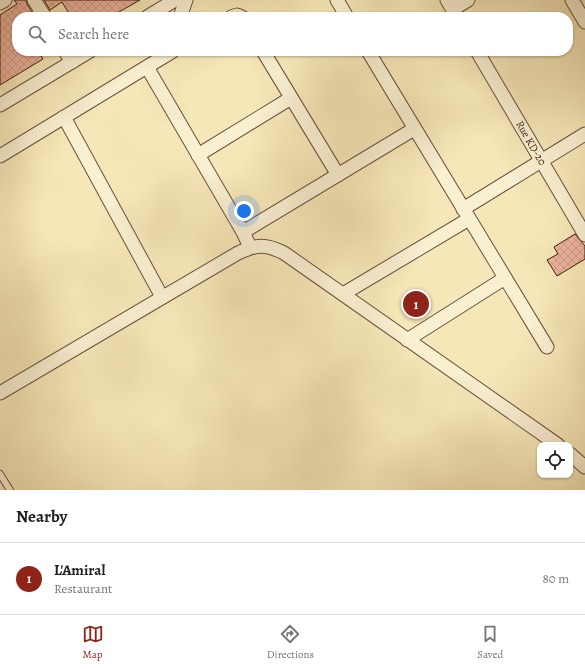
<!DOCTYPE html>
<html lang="en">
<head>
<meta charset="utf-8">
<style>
  :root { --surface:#fff; --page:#f6f6f6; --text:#202124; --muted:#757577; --line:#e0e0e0; --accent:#8f2418 }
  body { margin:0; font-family:Alegreya,serif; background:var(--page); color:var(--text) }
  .controls { position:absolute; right:12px; bottom:12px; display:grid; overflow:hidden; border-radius:8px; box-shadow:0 1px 3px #0004 }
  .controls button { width:36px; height:36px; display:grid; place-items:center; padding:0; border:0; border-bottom:1px solid var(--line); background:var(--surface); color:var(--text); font:20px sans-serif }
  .you { position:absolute; left:244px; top:211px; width:14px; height:14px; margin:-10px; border:3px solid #fff; border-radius:50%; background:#1a73e8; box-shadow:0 0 0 6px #1a73e833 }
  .badge { display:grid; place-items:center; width:26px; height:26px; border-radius:50%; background:var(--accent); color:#fff; font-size:13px; font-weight:700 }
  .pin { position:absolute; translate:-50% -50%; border:2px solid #fff; box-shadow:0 1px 4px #0006 }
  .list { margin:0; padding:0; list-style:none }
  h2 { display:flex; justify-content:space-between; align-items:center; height:52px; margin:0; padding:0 16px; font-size:17px }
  h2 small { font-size:13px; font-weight:400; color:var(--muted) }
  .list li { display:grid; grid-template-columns:26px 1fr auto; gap:12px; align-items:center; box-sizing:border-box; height:72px; padding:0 16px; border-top:1px solid var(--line) }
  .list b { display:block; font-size:15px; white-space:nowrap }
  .list p { margin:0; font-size:13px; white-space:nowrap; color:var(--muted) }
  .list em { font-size:13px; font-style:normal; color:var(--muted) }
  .icon { flex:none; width:22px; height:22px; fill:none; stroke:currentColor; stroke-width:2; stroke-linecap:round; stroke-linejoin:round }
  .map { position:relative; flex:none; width:585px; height:490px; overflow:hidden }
  .search { position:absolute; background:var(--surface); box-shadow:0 1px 3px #0004; left:12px; right:12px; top:12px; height:44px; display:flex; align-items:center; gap:10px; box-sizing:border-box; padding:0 14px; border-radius:16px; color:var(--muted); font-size:15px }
  .sheet { height:124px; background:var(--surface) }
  nav { display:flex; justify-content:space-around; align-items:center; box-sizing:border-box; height:56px; border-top:1px solid var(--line); background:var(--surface); font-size:11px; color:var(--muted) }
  nav a { display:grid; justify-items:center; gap:2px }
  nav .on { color:var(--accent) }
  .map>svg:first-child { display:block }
  .building { fill:url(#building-cross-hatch); stroke:#3e1d10 }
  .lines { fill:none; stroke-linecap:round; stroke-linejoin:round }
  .lane-casing { stroke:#6c503a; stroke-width:8 }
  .street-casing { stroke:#6c503a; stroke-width:15 }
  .lane { stroke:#f9efd1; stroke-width:6 }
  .street { stroke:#f9efd1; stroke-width:13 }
  .labels { text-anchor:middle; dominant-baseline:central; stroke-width:3; stroke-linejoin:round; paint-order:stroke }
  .street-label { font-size:11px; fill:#3e1d10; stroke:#f9efd1 }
</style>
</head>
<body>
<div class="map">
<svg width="585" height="490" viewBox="0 0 585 490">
  <defs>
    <pattern id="building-cross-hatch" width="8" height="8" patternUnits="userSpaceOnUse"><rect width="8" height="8" fill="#edb49d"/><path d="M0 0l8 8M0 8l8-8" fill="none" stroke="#cc9a86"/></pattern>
  </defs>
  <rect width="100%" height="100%" fill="#f6e7b8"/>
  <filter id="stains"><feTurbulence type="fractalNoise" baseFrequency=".005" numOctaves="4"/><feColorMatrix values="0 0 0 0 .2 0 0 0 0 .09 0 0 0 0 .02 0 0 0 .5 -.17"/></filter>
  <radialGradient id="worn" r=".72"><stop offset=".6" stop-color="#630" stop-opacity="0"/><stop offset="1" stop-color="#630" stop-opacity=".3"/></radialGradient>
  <!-- building -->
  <g class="building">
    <path d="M14,0h12l1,4 8,13h-18v34h21l5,8 -43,26v-70l17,-11z"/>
    <path d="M44,0h96l-30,17h-39l-9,-15 -12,8z"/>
    <path d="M575,234l10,12v13l-28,17 -10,-16 11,-6 -4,-7z"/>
  </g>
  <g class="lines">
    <defs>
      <path id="lane" d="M0,474l10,16"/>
      <g id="street">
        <path d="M34,0l11,17"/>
        <path d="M337,0l10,17"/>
        <path d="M447,0l10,17"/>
        <path d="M572,0l13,22"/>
        <path d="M0,3l5,-3"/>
        <path d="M453,9l15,-9"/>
        <path d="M147,17l28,-17"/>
        <path d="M180,17l6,-17"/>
        <path d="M231,17l6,-2 5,2"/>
        <path d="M65,51l7,11"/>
        <path d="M263,51l75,124"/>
        <path d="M368,51l179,296"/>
        <path d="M477,51l108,184"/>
        <path d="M147,67l96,165 7,15"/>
        <path d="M0,105l90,-54"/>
        <path d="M64,117l98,180"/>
        <path d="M198,155l93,-57"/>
        <path d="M0,156l173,-105"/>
        <path d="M463,209l122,-75"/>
        <path d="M243,232l171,-103"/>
        <path d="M343,294l126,-75"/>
        <path d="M407,340l98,-62"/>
        <path d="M0,393l238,-140c19,-9 28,-9 46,0l274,192"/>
        <path d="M570,454l15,13"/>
      </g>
    </defs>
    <!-- lane casing -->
    <use href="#lane" class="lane-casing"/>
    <!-- street casing -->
    <use href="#street" class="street-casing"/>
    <!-- lane -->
    <use href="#lane" class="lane"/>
    <!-- street -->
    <use href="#street" class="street"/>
  </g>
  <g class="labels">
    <!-- street labels -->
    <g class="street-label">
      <text transform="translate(531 143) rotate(60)">Rue KD-20</text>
    </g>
  </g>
  <rect width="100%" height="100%" filter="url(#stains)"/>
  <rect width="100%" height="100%" fill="url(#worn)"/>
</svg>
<div class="controls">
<button><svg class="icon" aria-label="locate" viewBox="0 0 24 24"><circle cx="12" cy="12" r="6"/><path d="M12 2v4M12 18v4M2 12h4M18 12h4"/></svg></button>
</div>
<div class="you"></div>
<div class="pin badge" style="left:416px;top:304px">1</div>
<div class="search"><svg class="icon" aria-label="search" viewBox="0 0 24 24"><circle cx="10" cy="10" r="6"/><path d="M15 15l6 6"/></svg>Search here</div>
</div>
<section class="sheet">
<h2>Nearby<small></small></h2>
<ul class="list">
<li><span class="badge">1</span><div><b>L'Amiral</b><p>Restaurant</p></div><em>80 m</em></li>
</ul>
</section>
<nav>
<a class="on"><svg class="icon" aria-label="map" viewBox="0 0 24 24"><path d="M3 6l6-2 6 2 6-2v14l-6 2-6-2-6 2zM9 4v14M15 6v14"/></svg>Map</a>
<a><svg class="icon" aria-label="directions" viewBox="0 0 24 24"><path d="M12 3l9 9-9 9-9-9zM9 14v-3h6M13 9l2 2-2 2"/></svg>Directions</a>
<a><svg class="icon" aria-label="saved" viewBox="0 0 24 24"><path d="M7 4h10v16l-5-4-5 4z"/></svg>Saved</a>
</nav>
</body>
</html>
